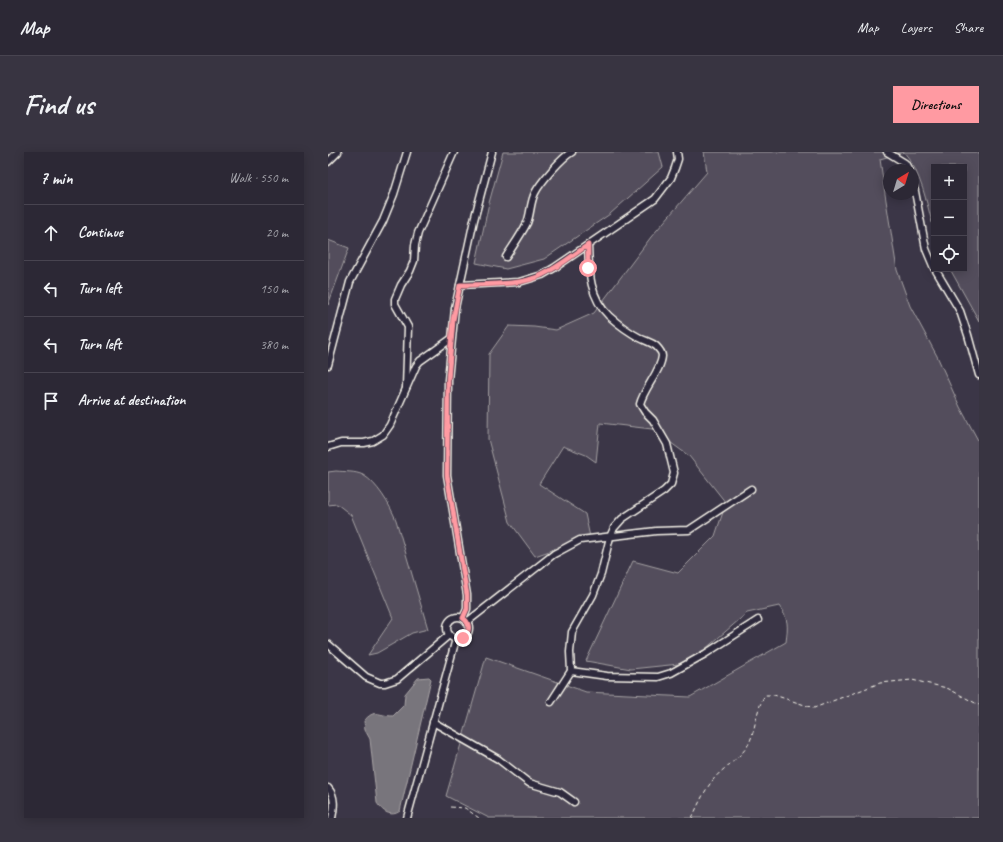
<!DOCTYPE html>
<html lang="en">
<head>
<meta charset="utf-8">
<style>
  :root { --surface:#2c2835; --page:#383441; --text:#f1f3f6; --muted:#a6a6ad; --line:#484450; --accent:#ff9aa2 }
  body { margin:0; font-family:Caveat,sans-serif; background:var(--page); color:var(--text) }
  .controls { position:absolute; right:12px; top:12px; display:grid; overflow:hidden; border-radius:0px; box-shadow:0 2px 10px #0003 }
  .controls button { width:36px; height:36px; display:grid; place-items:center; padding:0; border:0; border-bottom:1px solid var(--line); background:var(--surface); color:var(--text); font:20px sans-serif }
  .compass { position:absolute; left:555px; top:12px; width:36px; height:36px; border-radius:50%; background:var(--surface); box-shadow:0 2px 10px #0003; rotate:38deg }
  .stop { position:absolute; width:12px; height:12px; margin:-9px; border:3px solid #ff9aa2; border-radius:50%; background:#fff }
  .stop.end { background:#ff9aa2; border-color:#fff; box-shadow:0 1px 4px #0008 }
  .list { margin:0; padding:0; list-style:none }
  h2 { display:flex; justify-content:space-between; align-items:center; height:52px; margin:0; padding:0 16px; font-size:17px }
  h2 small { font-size:13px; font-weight:400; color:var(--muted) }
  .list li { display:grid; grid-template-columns:26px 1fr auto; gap:12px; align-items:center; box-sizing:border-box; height:56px; padding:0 16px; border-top:1px solid var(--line) }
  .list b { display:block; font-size:15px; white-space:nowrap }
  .list em { font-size:13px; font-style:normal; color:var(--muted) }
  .icon { flex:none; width:22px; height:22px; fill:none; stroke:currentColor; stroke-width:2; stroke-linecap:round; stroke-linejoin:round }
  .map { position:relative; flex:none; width:651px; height:666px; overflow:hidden; border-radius:0px }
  header { display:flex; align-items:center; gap:24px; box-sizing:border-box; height:56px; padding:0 20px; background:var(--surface); border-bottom:1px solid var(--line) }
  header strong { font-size:19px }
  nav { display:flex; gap:22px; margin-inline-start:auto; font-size:14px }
  .intro { display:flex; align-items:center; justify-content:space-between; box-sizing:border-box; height:96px; padding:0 24px }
  h1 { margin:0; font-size:28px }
  .button { padding:10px 18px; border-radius:0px; background:var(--accent); color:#111; font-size:14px; font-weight:700 }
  main { display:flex; gap:24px; padding:0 24px }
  aside { flex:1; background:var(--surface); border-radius:0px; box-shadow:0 2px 10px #0003 }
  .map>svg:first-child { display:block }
  .green { fill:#534e5c; stroke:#a4a0a2 }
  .water { fill:#78747b; stroke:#aaa6a7 }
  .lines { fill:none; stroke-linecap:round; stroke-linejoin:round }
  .street-casing { stroke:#f4f1e8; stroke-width:9 }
  .path { stroke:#f4f1e8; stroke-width:1; stroke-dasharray:4 3; stroke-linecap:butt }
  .street { stroke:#2f2a3d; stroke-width:6 }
  .route { stroke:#ff9aa2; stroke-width:5 }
</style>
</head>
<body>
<header>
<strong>Map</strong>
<nav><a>Map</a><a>Layers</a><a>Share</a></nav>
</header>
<div class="intro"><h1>Find us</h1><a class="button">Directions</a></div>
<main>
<aside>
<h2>7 min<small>Walk · 550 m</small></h2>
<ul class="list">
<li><svg class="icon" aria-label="ahead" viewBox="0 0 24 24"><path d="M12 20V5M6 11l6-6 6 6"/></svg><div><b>Continue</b></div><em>20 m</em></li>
<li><svg class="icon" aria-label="left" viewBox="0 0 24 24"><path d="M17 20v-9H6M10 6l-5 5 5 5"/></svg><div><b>Turn left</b></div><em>150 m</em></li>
<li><svg class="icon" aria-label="left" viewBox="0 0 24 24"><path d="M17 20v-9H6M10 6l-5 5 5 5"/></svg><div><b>Turn left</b></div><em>380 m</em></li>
<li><svg class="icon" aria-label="arrive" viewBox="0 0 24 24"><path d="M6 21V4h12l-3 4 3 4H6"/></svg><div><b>Arrive at destination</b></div></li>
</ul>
</aside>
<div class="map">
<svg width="651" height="666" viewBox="0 0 651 666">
  <rect width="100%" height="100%" fill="#3b3647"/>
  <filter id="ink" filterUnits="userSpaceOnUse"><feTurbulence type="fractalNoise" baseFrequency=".025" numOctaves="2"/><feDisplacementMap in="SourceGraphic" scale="8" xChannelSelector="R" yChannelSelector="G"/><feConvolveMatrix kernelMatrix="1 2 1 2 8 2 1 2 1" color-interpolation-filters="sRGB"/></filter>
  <g filter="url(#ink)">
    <!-- green -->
    <g class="green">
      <path d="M175,0h156l4,15 -53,47 -66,45 -38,10 -30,-6 13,-60z"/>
      <path d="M376,0h275v169l-29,-52h14v-102h-30v63c-7,-25 -13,-59 -30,-78l-24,7 5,35 12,76 13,36 27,50 23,51 19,35v376h-490l-43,-22 40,-139 100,35 104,5 96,-55c2,-17 3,-22 -7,-36l-32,7 -58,50 -58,6 -45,-8 47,-100 45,12 37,-37 11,-33 -37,-47 -37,-27 -52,-6 -4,39 -10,-7 -23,-9 -24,38 46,30 5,23 -55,19 -25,-34 -22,-83 1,-85 20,-28 25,1 22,3 38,-17 57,-76 56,-65z"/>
      <path d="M0,88l21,8 -21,57z"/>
      <path d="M8,319c9,1 19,0 27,4 14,8 27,30 33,45l32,109 -16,4 -35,20 -9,2 25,-37 -42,-103 -14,-11 -9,1v-33z"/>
    </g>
    <!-- water -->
    <path class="water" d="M101,525l2,2 -31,132c-9,7 -18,0 -23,-8l-7,-64 -5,-9 -1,-9c11,-13 14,-5 29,-5l11,-11 1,-11 13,-16z"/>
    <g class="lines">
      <defs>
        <g id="street">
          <path d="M559,0l18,11 4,7"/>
          <path d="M0,10l10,-10"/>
          <path d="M585,29l13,68 8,19"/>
          <path d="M178,105c7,-11 15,-22 21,-34 4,-10 3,-20 8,-30 5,-10 27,-36 37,-41"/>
          <path d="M607,117l25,42 8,24 11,40"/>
          <path d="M132,133l59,-3 23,-7 12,-7 101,-69 16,-21 4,-10 3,-9 -1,-7"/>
          <path d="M0,213l22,-83 33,-61 11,-27 13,-42"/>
          <path d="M78,235l2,-60 -13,-23v-5l6,-14 9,-14 4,-10 1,-16 3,-12 36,-81"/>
          <path d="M0,295l13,-4h23l9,-2 10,-6 7,-10 26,-59 4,-5 31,-22"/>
          <circle cx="130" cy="476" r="11"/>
          <path d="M135,466l4,-9v-14l-20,-120 1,-95 7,-72 19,-88 18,-68"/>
          <path d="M139,470l87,-68 26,-14 76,-9 33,-1 62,-41"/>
          <path d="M0,492l38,33 14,6h5l12,-4 52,-44"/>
          <path d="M243,519l36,5 51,1 13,-4 34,-19 53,-34"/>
          <path d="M223,550l20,-31 -1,-19 2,-20 21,-37 8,-21 9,-37 4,-9 8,-9 42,-28 7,-7 3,-11 -7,-29 -14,-24 -8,-8 -5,-8c4,-16 21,-33 22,-48 0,-4 -3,-7 -6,-10 -5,-4 -11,-5 -16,-8 -11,-6 -22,-14 -31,-22 -20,-19 -20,-45 -21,-71"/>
          <path d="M105,570l65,37 31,24 31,9 14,10"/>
          <path d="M0,636c8,9 6,20 4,30"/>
          <path d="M79,666l49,-179"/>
        </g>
      </defs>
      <!-- street casing -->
      <use href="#street" class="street-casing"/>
      <!-- path -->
      <g class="path">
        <path d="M122,655l15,1 14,10"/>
        <path d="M364,666c6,-13 12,-27 21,-38 10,-13 26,-20 35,-35 8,-14 7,-34 17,-50h9l40,13 66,-25 32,-3 35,8 32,17"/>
      </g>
      <!-- street -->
      <use href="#street" class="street"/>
    </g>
  </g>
  <g class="lines" filter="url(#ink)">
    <!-- route -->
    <path class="route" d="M135,486c7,-6 8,-14 0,-20l4,-9v-14l-20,-120 1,-95 5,-60 7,-35c24,-1 61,1 82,-10 17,-8 31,-20 46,-30v23"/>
  </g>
</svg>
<div class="controls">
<button>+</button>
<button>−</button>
<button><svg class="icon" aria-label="locate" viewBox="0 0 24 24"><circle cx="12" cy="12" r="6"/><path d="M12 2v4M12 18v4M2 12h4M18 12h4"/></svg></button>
</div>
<svg class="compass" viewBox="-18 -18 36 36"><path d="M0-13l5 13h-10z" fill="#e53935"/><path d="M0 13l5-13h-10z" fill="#a6a6ad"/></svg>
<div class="stop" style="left:260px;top:116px"></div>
<div class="stop end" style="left:135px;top:486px"></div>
</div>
</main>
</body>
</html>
